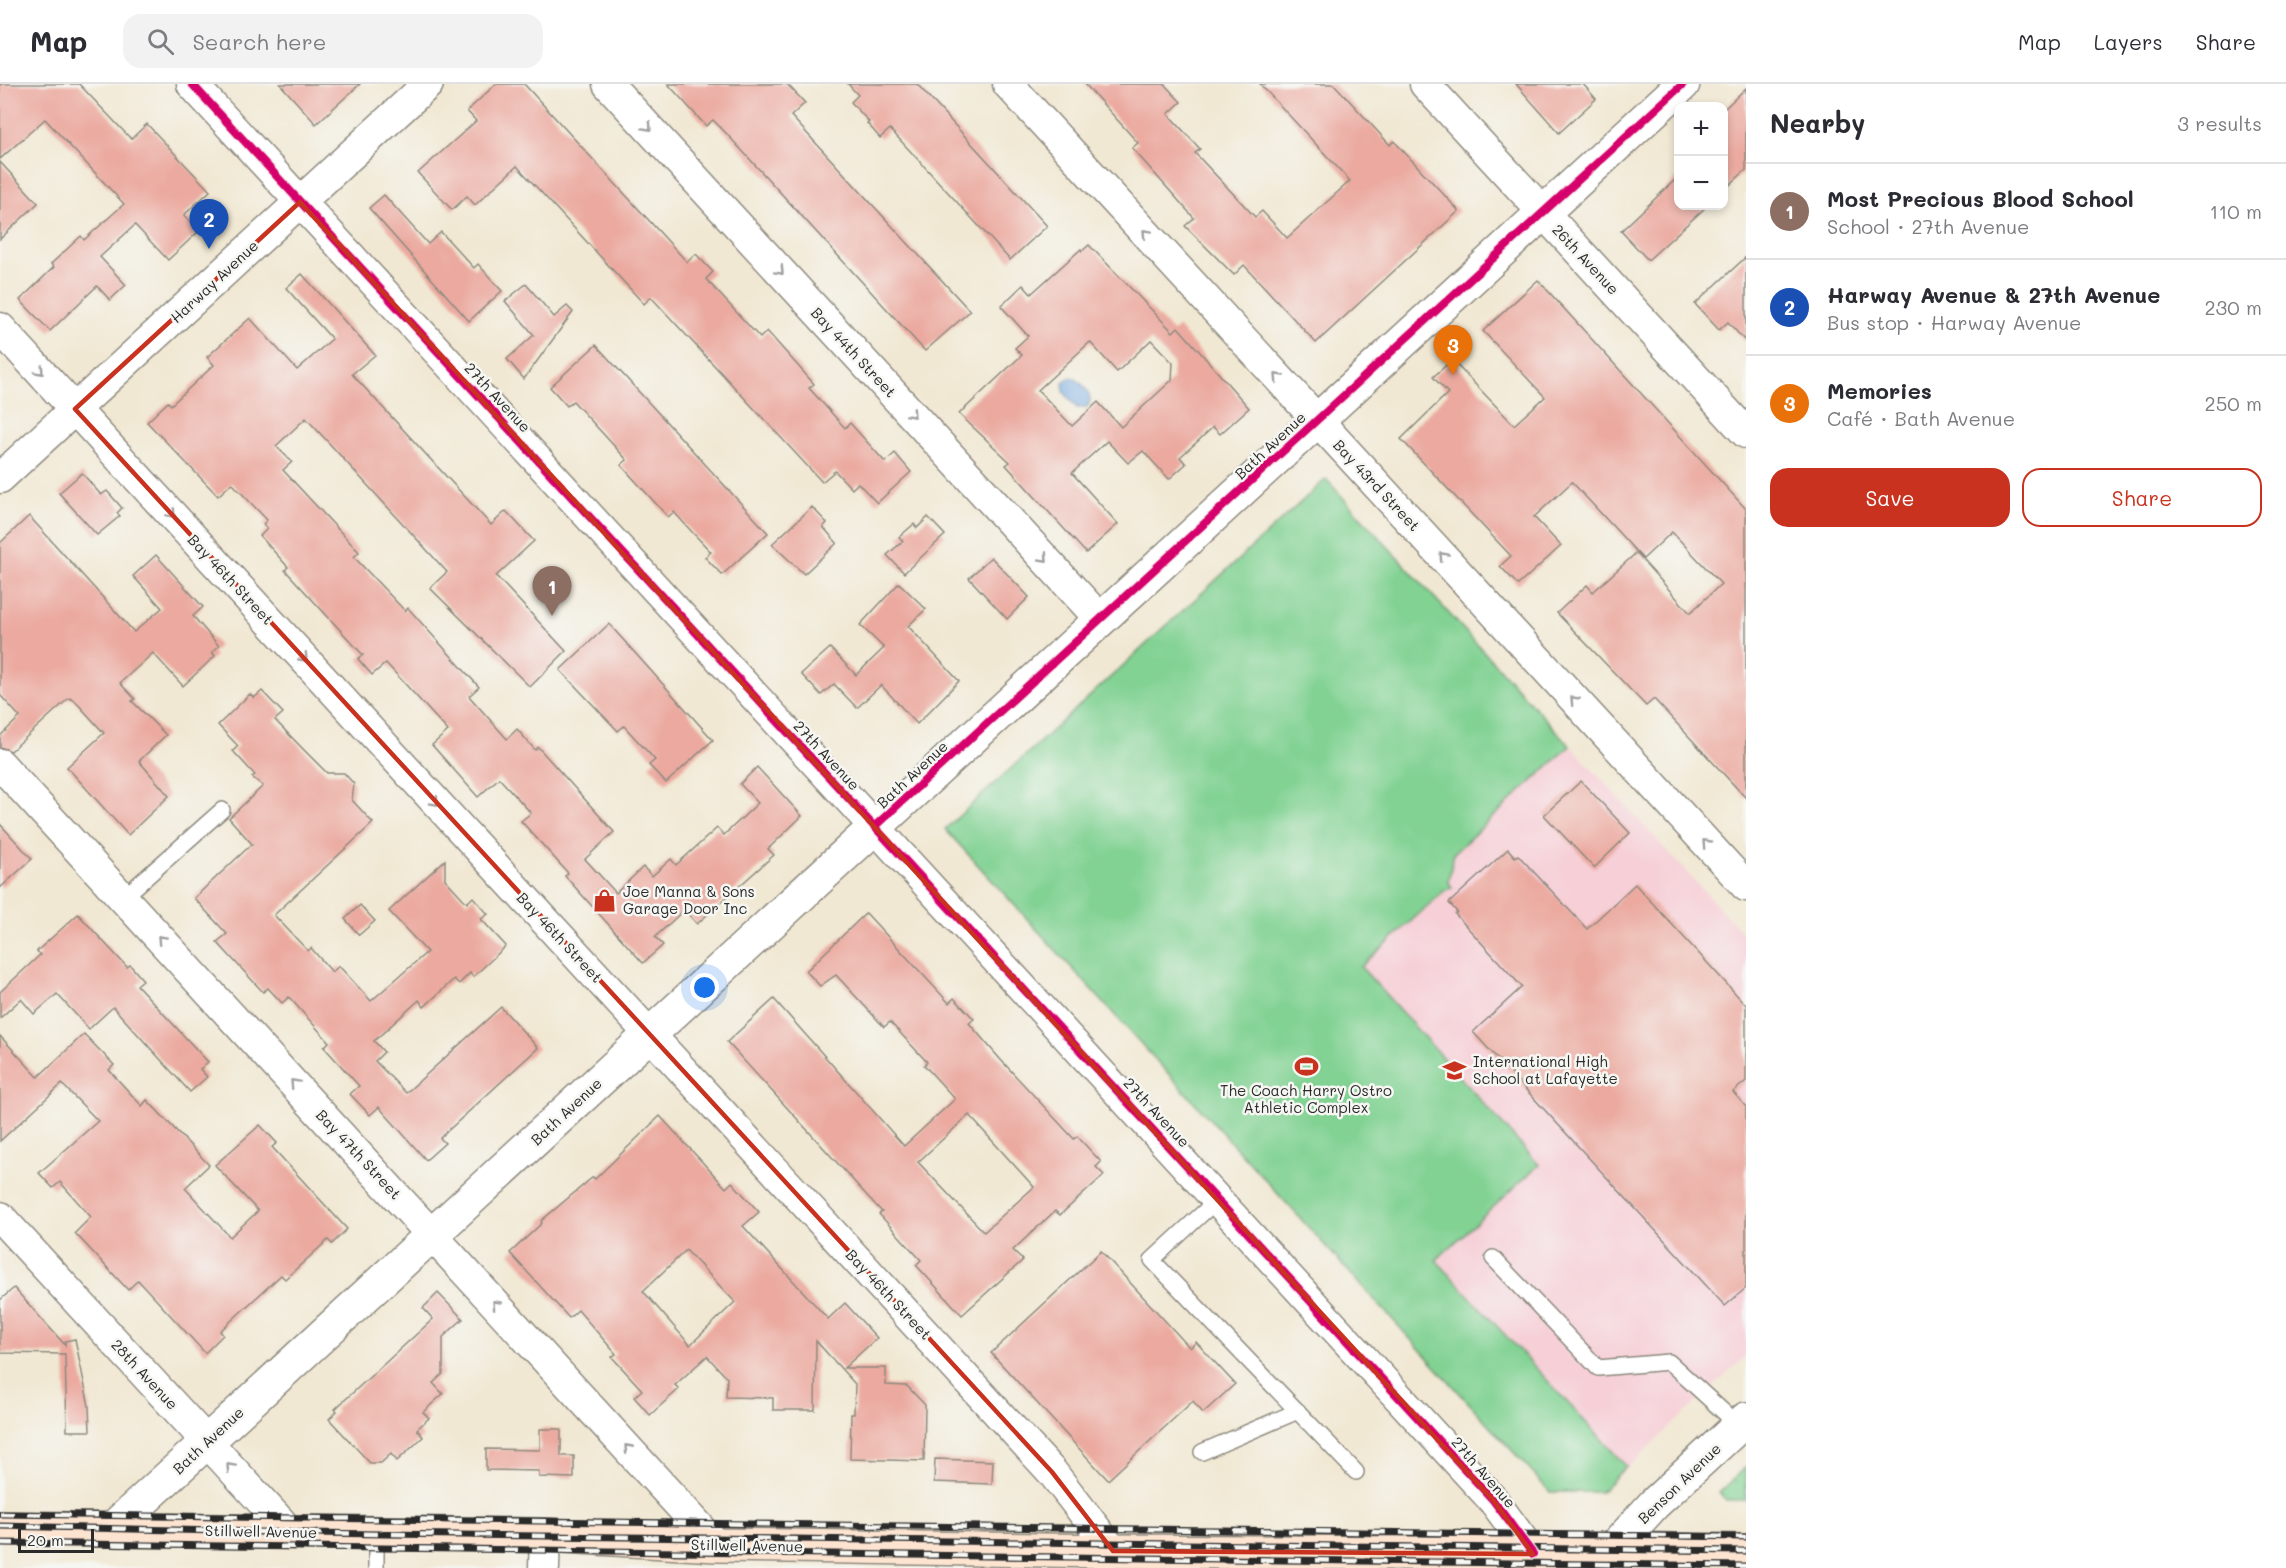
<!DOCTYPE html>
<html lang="en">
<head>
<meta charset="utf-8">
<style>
  :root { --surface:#fff; --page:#f2f2f3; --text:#2b2b33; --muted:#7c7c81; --line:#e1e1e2; --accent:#c8321e }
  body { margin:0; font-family:Mali,sans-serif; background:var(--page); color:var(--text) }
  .controls { position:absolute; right:18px; top:18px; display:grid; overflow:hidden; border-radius:12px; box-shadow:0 3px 9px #0003 }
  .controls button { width:54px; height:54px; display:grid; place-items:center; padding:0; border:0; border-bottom:2px solid var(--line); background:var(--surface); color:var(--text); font:30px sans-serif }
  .scale { position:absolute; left:18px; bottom:15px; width:76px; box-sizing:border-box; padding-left:6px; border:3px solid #2b2b2b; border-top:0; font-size:16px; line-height:21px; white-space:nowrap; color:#2b2b2b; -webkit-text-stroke:4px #f6f6f2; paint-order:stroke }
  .you { position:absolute; left:705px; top:904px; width:21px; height:21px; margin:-15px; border:4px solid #fff; border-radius:50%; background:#1a73e8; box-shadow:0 0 0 9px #1a73e833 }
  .badge { display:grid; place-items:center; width:39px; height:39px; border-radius:50%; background:var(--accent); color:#fff; font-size:20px; font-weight:700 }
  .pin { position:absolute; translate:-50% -50px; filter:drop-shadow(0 2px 3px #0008) }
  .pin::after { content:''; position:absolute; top:32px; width:21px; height:18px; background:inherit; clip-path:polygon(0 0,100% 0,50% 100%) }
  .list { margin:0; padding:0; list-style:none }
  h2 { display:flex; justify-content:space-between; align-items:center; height:78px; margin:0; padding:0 24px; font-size:26px }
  h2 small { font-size:20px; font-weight:400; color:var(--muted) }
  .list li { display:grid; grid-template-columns:39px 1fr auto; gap:18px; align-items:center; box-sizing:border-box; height:96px; padding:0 24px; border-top:2px solid var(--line) }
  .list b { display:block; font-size:22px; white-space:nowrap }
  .list p { margin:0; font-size:20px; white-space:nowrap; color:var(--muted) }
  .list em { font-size:20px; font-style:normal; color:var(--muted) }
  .actions { display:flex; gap:12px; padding:18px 24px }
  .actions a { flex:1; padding:14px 0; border:2px solid var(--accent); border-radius:18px; text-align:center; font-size:21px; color:var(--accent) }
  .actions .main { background:var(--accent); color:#fff }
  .icon { flex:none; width:33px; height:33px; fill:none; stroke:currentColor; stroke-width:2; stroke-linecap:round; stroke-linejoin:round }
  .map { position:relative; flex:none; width:1746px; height:1484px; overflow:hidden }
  header { display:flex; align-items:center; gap:36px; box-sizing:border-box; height:84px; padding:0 30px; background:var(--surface); border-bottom:2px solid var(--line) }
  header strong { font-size:28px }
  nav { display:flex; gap:33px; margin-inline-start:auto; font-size:21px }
  .search { width:420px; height:54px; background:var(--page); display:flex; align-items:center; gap:15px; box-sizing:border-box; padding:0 21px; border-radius:18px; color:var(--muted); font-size:22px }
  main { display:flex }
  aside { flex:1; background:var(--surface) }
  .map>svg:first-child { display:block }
  .built { fill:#f6cfd7 }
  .grass { fill:#81d293; stroke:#567e5f; stroke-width:1.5 }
  .park { fill:url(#park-crowns); stroke:#567e5f; stroke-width:1.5 }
  .water { fill:#74a9e1; stroke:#506a86; stroke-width:1.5 }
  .building { fill:#eba99f; fill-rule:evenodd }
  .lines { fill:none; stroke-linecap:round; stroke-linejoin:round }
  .service-casing { stroke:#8e8a7f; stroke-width:18 }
  .minor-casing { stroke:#8e8a7f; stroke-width:33 }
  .tertiary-casing { stroke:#8e8a7f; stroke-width:36 }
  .secondary-casing { stroke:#8e8a7f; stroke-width:36 }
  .service { stroke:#fff; stroke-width:15 }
  .minor { stroke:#fff; stroke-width:30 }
  .tertiary { stroke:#fff; stroke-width:33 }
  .secondary { stroke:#fde4d1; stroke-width:33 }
  .rail-casing { stroke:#2b2b2b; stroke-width:7 }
  .rail { stroke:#f6f6f2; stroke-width:4.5; stroke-dasharray:14; stroke-linecap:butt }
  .cycleway-casing { stroke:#f6f6f2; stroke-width:11 }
  .cycleway { stroke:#d6006c; stroke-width:8 }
  .oneway { stroke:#a0a0a0 }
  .marked { fill:none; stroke:#c8321e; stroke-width:4.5; stroke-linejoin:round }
  .labels { text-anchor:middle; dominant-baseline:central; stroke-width:5; stroke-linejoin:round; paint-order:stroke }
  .street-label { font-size:15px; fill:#2b2b2b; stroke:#f6f6f2 }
  .poi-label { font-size:15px; fill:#2b2b2b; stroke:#f6f6f2; text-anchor:start }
</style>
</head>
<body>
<header>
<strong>Map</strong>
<div class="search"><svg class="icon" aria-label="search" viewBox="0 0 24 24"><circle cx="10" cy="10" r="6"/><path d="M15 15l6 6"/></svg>Search here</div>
<nav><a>Map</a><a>Layers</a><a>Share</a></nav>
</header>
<main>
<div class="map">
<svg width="1746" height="1484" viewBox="0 0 1746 1484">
  <defs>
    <pattern id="park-crowns" width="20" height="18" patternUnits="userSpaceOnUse" patternTransform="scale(1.5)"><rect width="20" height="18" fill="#81d293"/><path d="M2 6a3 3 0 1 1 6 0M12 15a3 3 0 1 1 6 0" fill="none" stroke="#70b47f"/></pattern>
  </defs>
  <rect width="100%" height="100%" fill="#f6f6f2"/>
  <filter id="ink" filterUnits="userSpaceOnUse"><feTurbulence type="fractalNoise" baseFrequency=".0167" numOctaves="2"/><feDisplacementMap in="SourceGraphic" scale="12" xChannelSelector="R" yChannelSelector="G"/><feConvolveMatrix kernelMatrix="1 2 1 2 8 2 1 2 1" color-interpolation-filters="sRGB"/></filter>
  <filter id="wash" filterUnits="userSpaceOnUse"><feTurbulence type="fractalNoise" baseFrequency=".008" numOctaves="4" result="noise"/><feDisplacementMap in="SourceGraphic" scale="24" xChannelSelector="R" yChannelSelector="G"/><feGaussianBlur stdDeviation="1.35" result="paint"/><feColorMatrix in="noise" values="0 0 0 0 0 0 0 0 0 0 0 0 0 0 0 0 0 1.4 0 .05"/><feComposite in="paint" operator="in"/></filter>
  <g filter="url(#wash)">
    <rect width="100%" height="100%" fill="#f1e8d3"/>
    <!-- built -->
    <path class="built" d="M1326,395l420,458v419l-145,136h-51l-605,-663z"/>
    <!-- grass -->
    <path class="grass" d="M1326,395l244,267 -116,107 -6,29 4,5 -8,4 -83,76 178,198 -103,95 190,206 -25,26h-51l-605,-663z"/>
    <!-- park -->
    <path class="park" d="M1746,1383v33h-20l-7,-7z"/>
    <!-- water -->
    <path class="water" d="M1071,293c11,4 25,20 16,30l-10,1 -13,-16 -1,-10z"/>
    <g id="blocks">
      <!-- building -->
      <g class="building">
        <path d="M0,0h79l52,55 16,-15 63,67 -26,24 15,16 -31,29 -33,-35 -35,32 26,28 -16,15 -13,-14 -47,45 -30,-31 34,-33 -3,-3 30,-28 3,4 40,-36 -79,-85 -45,40z"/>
        <path d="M280,0h80l-44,40z"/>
        <path d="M496,0h28l163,178 9,-8 17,18 -7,7 54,59 7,-7 47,53 -5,4 36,40 5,-5 35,39 10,-9 16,19 -34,31 -19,-20 -6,6 -17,-18 -13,11 -171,-185 -7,7 -127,-138 -42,39 -8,-9 -15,14 -34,-37 58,-52 -9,-10z"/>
        <path d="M668,0h119l18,19 -14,13 179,195 -45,40 -199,-218 -13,-13 -7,6z"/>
        <path d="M848,0h69l130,142 -37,34 -120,-131 -10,9 -13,-15 2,-1 -18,-20 7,-7z"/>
        <path d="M1085,0h79l17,18 -13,12 32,35 -5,4 60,64 7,-6 25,27 63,-57 -90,-97h74l56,61 4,-4 65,70 -143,132 -72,-78 -10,10 -49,-49 9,-8 -62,-70 6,-5z"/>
        <path d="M1516,0h67l13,15 -37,34z"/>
        <path d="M1746,4v82l-22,20v-81z"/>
        <path d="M0,78l38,41 -38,36z"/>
        <path d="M1678,93v29h29l-59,54 -27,-29z"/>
        <path d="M384,111l44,49 13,-12 33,36 4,-4 24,27 -33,30 -100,-113z"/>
        <path d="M1089,161l84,87 5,-5 71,81 -29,26 -7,-7 -16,15 -17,15 6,7 -17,15 -26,-28 -15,12 -21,-22 -35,32 46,51 -32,29 -80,-88 4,-3 -51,-48 63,-59 -7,-7 13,-12 -27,-30 22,-21 8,9 50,-45 1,2zM1151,256l22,23 -1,17 -51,47 -23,-25 -26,24 -34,-36 52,-48 27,30z"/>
        <path d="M1746,173v85l-18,-20 -9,8 -24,-26z"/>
        <path d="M302,190l73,81 -23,19 139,151 15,-14 28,30 -38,35 70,75 -36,36 -100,-99 17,-16 -141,-154 -30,28 16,16 -9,8 76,82 -5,5 51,54 3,-3 71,79 -10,9 38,43 10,-10 18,21 3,-3 76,85 -29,27 31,34 27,-26 9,9 19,-17 5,6 41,-37 7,7 34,-32 -18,-19 17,-17 45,49 -34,33 6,6 -77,69 -13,-14 -29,27 8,8 -20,18 -78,-87 3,-3 -47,-52 10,-8 -32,-35 -21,19 -46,-52 16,-14 -62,-68 -14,12 -14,-16 5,-4 -78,-85 3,-3 -28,-31 7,-7 -4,-5 4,-4 -35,-37 -14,13 -71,-74 21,-20 3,3 43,-40 -7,-8 43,-39 47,52 35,-31 -46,-51z"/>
        <path d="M1538,196l208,229v289l-92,-99 -8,7 -89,-93 30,-28 6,7 43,-39 54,60 31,-29 -49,-52 -29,27 -71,-77 -38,35 27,29 -43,39 -18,-19 11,-10 -110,-117 47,-46 -15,-16 19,-17 62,65 31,-28 -62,-66z"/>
        <path d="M526,200l28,33 13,-11 6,6 -49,67 -17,-20 27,-24 -29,-34z"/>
        <path d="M596,261l172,188 -46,42 -17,-18 6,-5 -19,-20 -18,-20 -6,5 -47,-52 6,-5 -54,-59 -6,5 -17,-19z"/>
        <path d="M82,389l19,22 6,-4 15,17 -5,5 3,3 -23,19 -38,-42z"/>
        <path d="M812,423l15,16 -4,4 14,16 -33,31 -32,-30z"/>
        <path d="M29,432l105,116 28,-24 -29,-32 23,-21 47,52 -10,9 26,30 -7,6 3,4 -32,30 -30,-33 -33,30 15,16 -3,2 34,34 -27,26 30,35 -41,39 -61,-68 37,-34 -30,-33 -5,-2 -58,53 -11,-4v-11l20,-19 -20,-22v-152z"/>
        <path d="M928,433l17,18 -41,38 -17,-18 16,-14 -4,-4 15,-13 3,4z"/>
        <path d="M991,473l38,40 -22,22 -38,-41z"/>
        <path d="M899,499l27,26 -18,17 51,55 -42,43 -36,-39 -24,23 -23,-24 -13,11 -20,-21 29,-26 26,27 28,-27 -24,-23z"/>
        <path d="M609,540l104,116 -47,43 -17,-18 6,-5 -31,-34 -6,5 -58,-61z"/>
        <path d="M262,607l21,22 -8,7 28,29 24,24h17l10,11 -2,16 21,23 -99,92 34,36 3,-3 21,24 7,-6 32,35 56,-49 -38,-41 56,-51v19l22,24 6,-6 15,17 -7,5 25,27 -33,31 -3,-4 -11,11 -5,-5 -30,28 -5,-7 -45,41 10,11 -9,9 31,32 95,-86 37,41 -98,90 5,5 -19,17 -47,-53 -9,8 -20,-21 9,-8 -35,-39 5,-5 -40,-45 -7,6 -14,-15 -5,4 -46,-50 10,-8 -33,-36 58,-54 -23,-26 34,-32 -11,-9 3,-2 -22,-24 5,-5 -20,-21 32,-31 4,4z"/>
        <path d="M1581,697l49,52 -36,35 -50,-53z"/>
        <path d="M0,740l32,35 -32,29z"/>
        <path d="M1508,765l7,8 3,-2 69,74 48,-45 111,121v76l-13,11 13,15v181l-21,18 -252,-274 49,-45 -67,-73 2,-2 -8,-9z"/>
        <path d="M360,821l15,16 -16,14 -14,-16z"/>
        <path d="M866,829l83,90 5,-5 20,21 -5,4 31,36 74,80 3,-3 24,26 -5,5 8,8 -44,40 -5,-4 -42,39 10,10 -61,55 -46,-50 5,-5 -42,-46 3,-2 -155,-170 47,-43 130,147 51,-47 -31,-34 3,-3 -37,-40 -6,5 -48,-52 -16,11 -14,-15zM969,1031l65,72 -50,45 -66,-70z"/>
        <path d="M78,830l49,53 3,-2 13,15 -6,5 71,77 -8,7 7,8 -17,15 -77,-85 -24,22 -32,-35 -23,20 -13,-15 -21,19v-26l40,-37 -3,-4z"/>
        <path d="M84,950l30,31 -5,5 33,36 5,-6 62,65 -24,23 45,49 28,-26 -43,-46 45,-40 17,18 -5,4 75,82 -15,15 -4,-4 -43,39 -4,-4 -61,56 3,4 -18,18 -67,-73 -10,10 -53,-57 16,-16 -31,-35 -7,6 -14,-15 59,-52 -36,-37 -62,57v-105l38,41z"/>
        <path d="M660,1032l66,72 6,-6 27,30 -16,14 85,93 17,-16 32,35 -33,30h42v17l21,1 18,19 -1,56 -74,-2 1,-45h3l1,-30 -39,-43 -1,69h-42v-12l-47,-1 1,-19 -20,-22 -32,29 4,4 -29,26 -16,-18 8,-7 -30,-33 4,-3 -38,-44 -9,8 -59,-65 32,-30 -1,-2 52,-44 2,2zM686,1166l49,52 -45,43 -47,-54z"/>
        <path d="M1101,1167l89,97 6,-6 39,42 -32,29 -10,-12 -85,79 -117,-127z"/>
        <path d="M14,1204l51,57v-4l10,-2 14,67 1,25h-23l-2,-77 -65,-1v-53z"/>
        <path d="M438,1209l25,26 -20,18v37l-10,9 10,11 -20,18 6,6 -12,11 6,8 -26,24 -6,-7 -10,9h-11l-41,-44 8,-8 -2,-2 98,-90 -10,-11z"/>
        <path d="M540,1345h21v27h13v22l-35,-1v-6l-53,-1v-21l54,1z"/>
        <path d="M935,1375l58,2 -1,23 -58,-2z"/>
      </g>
    </g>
  </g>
  <g filter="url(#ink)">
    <use href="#blocks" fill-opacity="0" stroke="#8e8a7f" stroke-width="1.5"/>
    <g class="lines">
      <defs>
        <g id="service">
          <path d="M123,814l99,-88"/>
          <path d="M1218,1115l-66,61 204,212"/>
          <path d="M1493,1174l105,110 71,-6 70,64"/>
          <path d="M1202,1368l96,-41"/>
          <path d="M376,1484v-36"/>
        </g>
        <g id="minor">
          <path d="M192,0l1301,1416 40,54"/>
          <path d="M608,0l492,535"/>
          <path d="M1008,0l738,802"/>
          <path d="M1425,0l321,349"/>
          <path d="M0,244l1052,1144 61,79"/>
          <path d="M0,394l428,-394"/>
          <path d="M0,680l716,781"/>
          <path d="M0,1133l289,314"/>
          <path d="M544,1484l1,-33"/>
        </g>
        <g id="tertiary">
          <path d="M112,1445l1571,-1445"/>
          <path d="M1613,1465l41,-45 92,-85"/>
        </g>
        <path id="secondary" d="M0,1444l545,7 171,10 397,6 420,3 80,-5 133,2"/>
      </defs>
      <!-- service casing -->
      <use href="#service" class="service-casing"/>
      <!-- minor casing -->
      <use href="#minor" class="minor-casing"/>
      <!-- tertiary casing -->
      <use href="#tertiary" class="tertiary-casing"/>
      <!-- secondary casing -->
      <use href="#secondary" class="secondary-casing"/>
      <!-- service -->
      <use href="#service" class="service"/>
      <!-- minor -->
      <use href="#minor" class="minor"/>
      <!-- tertiary -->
      <use href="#tertiary" class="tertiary"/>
      <!-- secondary -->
      <use href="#secondary" class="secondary"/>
      <defs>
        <g id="rail">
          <path d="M0,1430l1746,23"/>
          <path d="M0,1442l307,7 1439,18"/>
          <path d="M0,1459l1746,23"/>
        </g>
      </defs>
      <!-- rail casing -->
      <use href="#rail" class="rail-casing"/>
      <!-- rail -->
      <use href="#rail" class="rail"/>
      <defs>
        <g id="cycleway">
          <path d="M192,0l1301,1416 40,54"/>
          <path d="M875,742l808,-742"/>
        </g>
      </defs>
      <!-- cycleway casing -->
      <use href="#cycleway" class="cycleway-casing"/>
      <!-- cycleway -->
      <use href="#cycleway" class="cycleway"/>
    </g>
    <!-- one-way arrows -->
    <defs><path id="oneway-chevron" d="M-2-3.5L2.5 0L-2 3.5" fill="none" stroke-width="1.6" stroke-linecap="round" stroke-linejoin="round" transform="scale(1.5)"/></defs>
    <g class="oneway">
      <use href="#oneway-chevron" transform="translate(648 43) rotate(47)"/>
      <use href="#oneway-chevron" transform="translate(1146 149) rotate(-133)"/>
      <use href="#oneway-chevron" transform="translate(780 187) rotate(47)"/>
      <use href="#oneway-chevron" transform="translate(40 287) rotate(47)"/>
      <use href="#oneway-chevron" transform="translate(1278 293) rotate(-133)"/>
      <use href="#oneway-chevron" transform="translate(912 330) rotate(47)"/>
      <use href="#oneway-chevron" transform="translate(172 430) rotate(47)"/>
      <use href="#oneway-chevron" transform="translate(1443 472) rotate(-133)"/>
      <use href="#oneway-chevron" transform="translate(1044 474) rotate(47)"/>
      <use href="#oneway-chevron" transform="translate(304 574) rotate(47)"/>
      <use href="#oneway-chevron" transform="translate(1574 616) rotate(-133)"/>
      <use href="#oneway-chevron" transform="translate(435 718) rotate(47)"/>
      <use href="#oneway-chevron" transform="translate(1706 759) rotate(-133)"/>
      <use href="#oneway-chevron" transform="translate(161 855) rotate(-133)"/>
      <use href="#oneway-chevron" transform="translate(294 999) rotate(-133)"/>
      <use href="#oneway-chevron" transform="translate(496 1220) rotate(-132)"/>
      <use href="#oneway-chevron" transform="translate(628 1364) rotate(-132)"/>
      <use href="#oneway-chevron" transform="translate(230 1383) rotate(-133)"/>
    </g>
  </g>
  <!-- marked area -->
  <path class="marked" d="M300,118l1193,1298 40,54 -420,-3 -61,-79 -977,-1063z"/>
  <!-- icons -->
  <defs>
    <symbol id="shop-bare" viewBox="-9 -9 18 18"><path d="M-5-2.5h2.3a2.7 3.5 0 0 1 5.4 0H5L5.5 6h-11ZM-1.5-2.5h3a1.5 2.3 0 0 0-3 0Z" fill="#c8321e" stroke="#f6f6f2" stroke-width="2.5" paint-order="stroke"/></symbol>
    <symbol id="stadium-bare" viewBox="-9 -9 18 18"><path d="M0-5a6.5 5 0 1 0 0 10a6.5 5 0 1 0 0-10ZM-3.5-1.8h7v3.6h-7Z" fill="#c8321e" stroke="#f6f6f2" stroke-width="2.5" paint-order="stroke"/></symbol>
    <symbol id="school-bare" viewBox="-9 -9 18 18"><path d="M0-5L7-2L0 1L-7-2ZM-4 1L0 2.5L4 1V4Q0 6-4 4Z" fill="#c8321e" stroke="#f6f6f2" stroke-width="2.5" paint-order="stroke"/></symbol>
  </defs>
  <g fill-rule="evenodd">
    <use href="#shop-bare" x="588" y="800" width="33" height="33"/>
    <use href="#stadium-bare" x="1290" y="966" width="33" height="33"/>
    <use href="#school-bare" x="1438" y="970" width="33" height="33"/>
  </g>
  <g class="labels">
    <!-- street labels -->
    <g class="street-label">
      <text transform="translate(1586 175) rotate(47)">26th Avenue</text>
      <text transform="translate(214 197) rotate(-43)">Harway Avenue</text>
      <text transform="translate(854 268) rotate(47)">Bay 44th Street</text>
      <text transform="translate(498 313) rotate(47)">27th Avenue</text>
      <text transform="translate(1270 361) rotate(-43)">Bath Avenue</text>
      <text transform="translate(1377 401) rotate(47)">Bay 43rd Street</text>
      <text transform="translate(231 495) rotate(47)">Bay 46th Street</text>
      <text transform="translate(827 671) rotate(47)">27th Avenue</text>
      <text transform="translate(912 690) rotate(-43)">Bath Avenue</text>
      <text transform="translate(560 853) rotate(47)">Bay 46th Street</text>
      <text transform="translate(566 1027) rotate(-43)">Bath Avenue</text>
      <text transform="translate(1157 1028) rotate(47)">27th Avenue</text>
      <text transform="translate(359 1070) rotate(47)">Bay 47th Street</text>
      <text transform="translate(889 1210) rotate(47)">Bay 46th Street</text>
      <text transform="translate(145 1290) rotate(47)">28th Avenue</text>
      <text transform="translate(208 1356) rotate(-43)">Bath Avenue</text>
      <text transform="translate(1484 1388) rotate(49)">27th Avenue</text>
      <text transform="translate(1679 1399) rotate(-44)">Benson Avenue</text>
      <text transform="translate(261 1447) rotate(1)">Stillwell Avenue</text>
      <text transform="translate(747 1461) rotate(1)">Stillwell Avenue</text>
    </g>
    <!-- poi labels -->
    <g class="poi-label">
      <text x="623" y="807">Joe Manna &amp; Sons<tspan x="623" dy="17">Garage Door Inc</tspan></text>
      <text x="1473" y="977">International High<tspan x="1473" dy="17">School at Lafayette</tspan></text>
      <text x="1306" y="1006" text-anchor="middle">The Coach Harry Ostro<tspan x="1306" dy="17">Athletic Complex</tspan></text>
    </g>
  </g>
</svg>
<div class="controls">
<button>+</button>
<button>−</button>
</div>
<div class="scale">20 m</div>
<div class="you"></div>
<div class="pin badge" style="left:552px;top:532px;background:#8d6e63">1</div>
<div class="pin badge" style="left:209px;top:165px;background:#1a4fb4">2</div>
<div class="pin badge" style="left:1453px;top:291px;background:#e8710a">3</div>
</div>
<aside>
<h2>Nearby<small>3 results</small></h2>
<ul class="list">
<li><span class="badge" style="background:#8d6e63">1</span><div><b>Most Precious Blood School</b><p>School · 27th Avenue</p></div><em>110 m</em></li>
<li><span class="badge" style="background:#1a4fb4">2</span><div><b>Harway Avenue &amp; 27th Avenue</b><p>Bus stop · Harway Avenue</p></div><em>230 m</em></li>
<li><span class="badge" style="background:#e8710a">3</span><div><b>Memories</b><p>Café · Bath Avenue</p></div><em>250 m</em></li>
</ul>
<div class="actions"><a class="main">Save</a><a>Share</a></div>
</aside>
</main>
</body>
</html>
